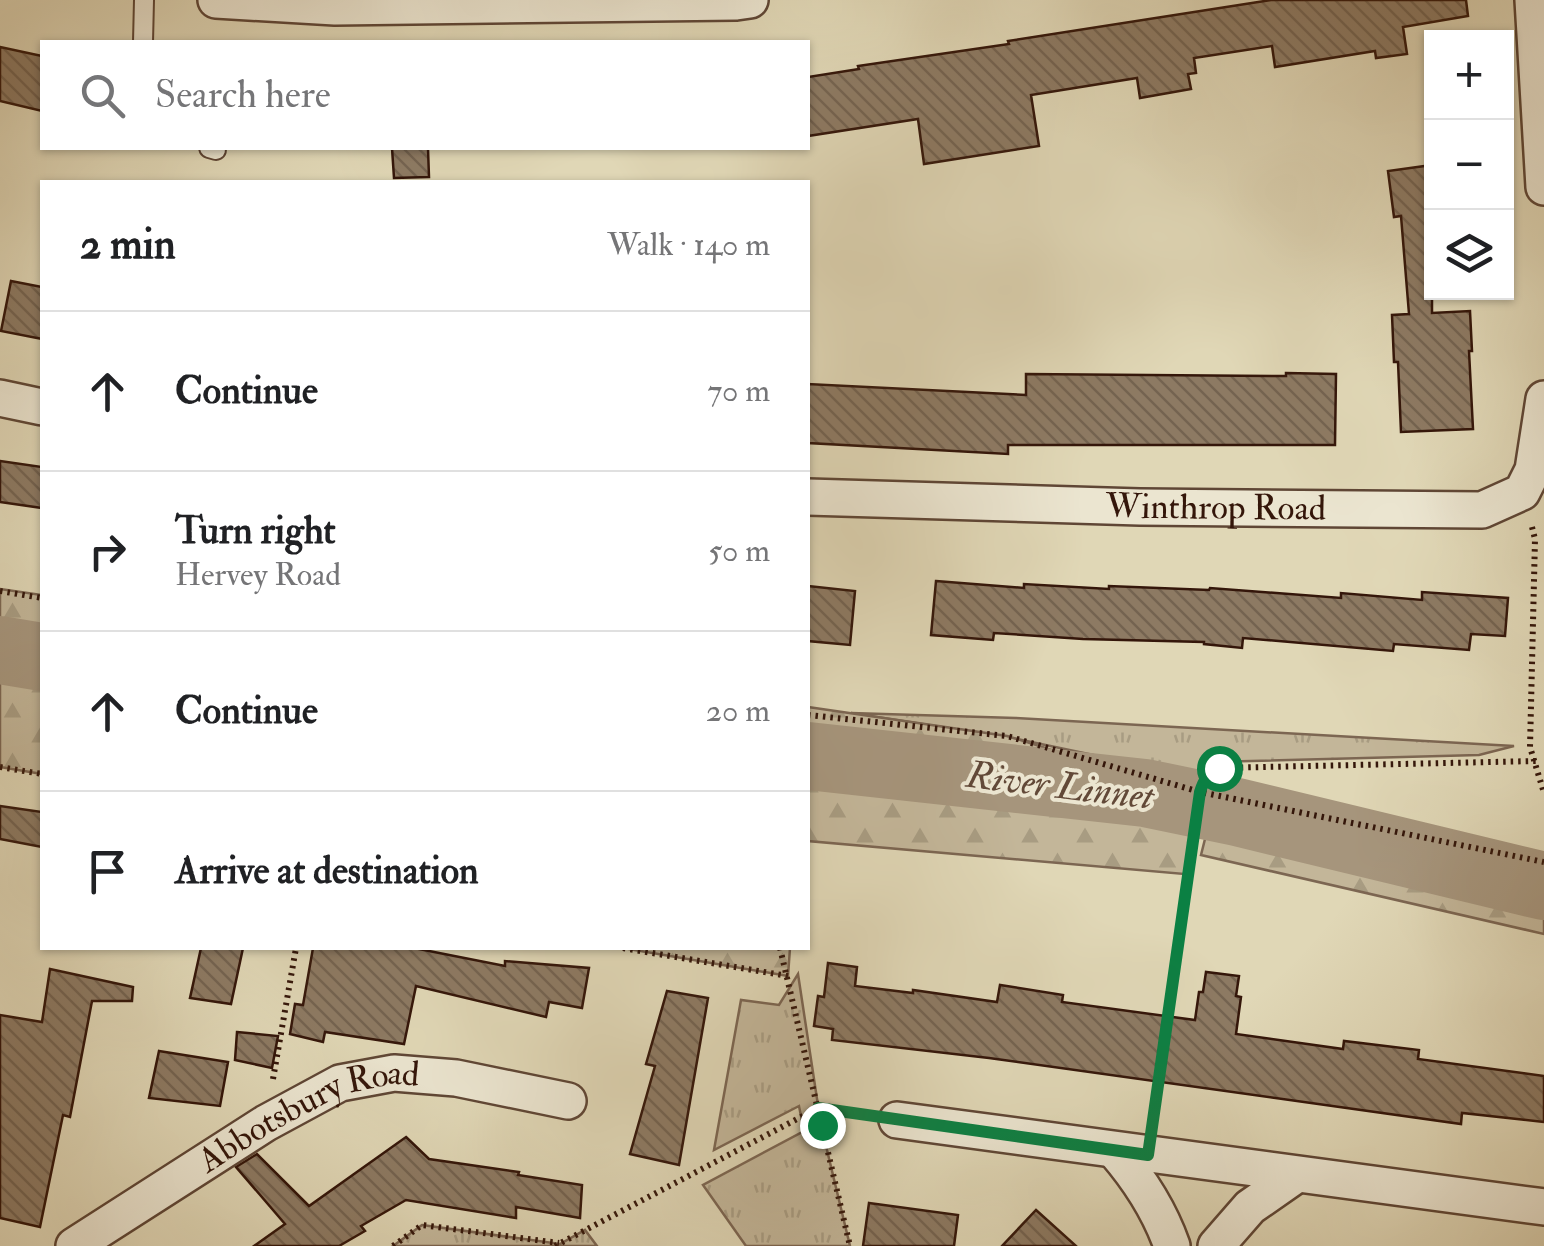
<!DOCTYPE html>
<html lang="en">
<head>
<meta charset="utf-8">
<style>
  :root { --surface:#fff; --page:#f2f2f2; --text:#202124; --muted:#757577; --line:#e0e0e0 }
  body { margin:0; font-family:"IM FELL Double Pica",serif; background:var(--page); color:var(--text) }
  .controls { position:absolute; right:30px; top:30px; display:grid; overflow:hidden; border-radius:0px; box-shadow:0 2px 8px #0004 }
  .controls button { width:90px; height:90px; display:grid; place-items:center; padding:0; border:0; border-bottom:2px solid var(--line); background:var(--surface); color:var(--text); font:50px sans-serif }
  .stop { position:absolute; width:30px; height:30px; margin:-22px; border:8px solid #0b8043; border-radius:50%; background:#fff }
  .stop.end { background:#0b8043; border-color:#fff; box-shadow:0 2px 10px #0008 }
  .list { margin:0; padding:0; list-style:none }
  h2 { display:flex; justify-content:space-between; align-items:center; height:130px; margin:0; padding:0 40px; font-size:42px }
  h2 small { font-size:32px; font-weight:400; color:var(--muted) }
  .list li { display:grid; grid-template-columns:65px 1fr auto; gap:30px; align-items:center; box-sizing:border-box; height:160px; padding:0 40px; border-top:2px solid var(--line) }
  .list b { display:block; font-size:38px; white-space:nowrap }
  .list p { margin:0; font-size:32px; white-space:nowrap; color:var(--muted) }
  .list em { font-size:32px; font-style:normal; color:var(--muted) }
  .icon { flex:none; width:55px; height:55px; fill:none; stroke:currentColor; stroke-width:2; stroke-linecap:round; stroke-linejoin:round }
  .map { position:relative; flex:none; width:1544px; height:1246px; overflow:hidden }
  .search { position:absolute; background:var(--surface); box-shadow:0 2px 8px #0004; left:40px; top:40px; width:770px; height:110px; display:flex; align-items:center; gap:25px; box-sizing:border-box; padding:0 35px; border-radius:0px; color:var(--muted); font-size:38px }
  .panel { position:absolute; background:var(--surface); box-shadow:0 2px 8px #0004; left:40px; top:180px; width:770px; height:770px; border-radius:0px }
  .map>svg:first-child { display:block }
  .grass { fill:url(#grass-tufts); stroke:#7c6652; stroke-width:2.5 }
  .forest { fill:url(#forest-firs); stroke:#7c6652; stroke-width:2.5 }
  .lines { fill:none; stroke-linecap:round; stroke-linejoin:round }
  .river { stroke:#a6957c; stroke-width:68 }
  .building { fill:url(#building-back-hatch); stroke:#34160a; stroke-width:2.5 }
  .service-casing { stroke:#5f4635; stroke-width:22 }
  .minor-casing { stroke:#5f4635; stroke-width:40 }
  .path { stroke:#34160a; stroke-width:6; stroke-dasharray:2.5 5; stroke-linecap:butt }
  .service { stroke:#ebe5d0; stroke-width:18 }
  .minor { stroke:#ebe5d0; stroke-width:35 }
  .route { stroke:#0b8043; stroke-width:12 }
  .labels { text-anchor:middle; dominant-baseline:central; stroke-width:8; stroke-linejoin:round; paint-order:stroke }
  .street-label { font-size:35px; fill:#34160a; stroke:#ebe5d0 }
  .water-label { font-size:38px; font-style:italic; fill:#624938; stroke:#ebe5d0 }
</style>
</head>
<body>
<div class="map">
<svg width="1544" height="1246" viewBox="0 0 1544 1246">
  <defs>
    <pattern id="grass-tufts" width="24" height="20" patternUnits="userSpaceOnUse" patternTransform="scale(2.5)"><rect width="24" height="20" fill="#c3b699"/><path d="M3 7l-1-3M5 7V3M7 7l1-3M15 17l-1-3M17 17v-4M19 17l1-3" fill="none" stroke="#a89c82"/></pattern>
    <pattern id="forest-firs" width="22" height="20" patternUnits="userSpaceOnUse" patternTransform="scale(2.5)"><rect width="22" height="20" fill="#c3b699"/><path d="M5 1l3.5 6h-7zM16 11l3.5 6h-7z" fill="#a89c82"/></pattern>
    <pattern id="building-back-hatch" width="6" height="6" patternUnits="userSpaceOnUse" patternTransform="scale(2.5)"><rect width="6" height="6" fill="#8d7a63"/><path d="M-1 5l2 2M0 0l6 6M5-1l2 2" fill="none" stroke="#746350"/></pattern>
  </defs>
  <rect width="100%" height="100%" fill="#e0d7b6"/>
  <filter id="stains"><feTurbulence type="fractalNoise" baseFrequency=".002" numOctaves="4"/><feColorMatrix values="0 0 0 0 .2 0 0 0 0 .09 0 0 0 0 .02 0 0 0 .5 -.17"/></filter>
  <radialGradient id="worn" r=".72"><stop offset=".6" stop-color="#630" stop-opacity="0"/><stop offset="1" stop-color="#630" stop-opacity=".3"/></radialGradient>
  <!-- grass -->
  <g class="grass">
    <path d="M851,713l165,5 498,28 -35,9 -268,7 -17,14 -187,-39z"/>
    <path d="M798,974l23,151 29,121h-104l-43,-61 101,-54 -5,-25 -85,44 27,-150 38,5z"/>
    <path d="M422,1225l138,19 25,-14 12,16h-204z"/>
  </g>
  <!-- forest -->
  <g class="forest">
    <path d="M0,589l42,6v179l-42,-7z"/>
    <path d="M808,707l199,29 183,57 1,40 -7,41 -376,-33z"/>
    <path d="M1209,802l322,71 13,1v60l-343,-79 5,-20z"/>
    <path d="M623,948h167l-2,28z"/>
  </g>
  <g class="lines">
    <!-- river -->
    <g class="river">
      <path d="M0,650l42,7"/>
      <path d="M808,756l337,37 92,19 307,74"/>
    </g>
  </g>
  <!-- building -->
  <g class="building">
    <path d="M1271,0h195l2,16 -65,11 4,27 -31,4 -1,-7 -100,16 -3,-21 -78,12 2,15 -8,1 3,15 -51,9 -3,-20 -106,17 8,51 -115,18 -6,-45 -110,17v-59l51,-8 -1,-3 151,-22 -1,-3z"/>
    <path d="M0,47l42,9v55l-42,-10z"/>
    <path d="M392,148h36l1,29 -35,1z"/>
    <path d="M1432,165v148l38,-2 2,40h-3l4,78 -72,3 -3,-70h-4l-2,-47 17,-1 -8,-98 -7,1 -6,-46z"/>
    <path d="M11,281l31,6v52l-41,-8z"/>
    <path d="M1286,373l50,1 -1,71h-327v9l-200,-11v-59l218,11v-21l260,2z"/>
    <path d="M0,461l42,6v41l-42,-6z"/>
    <path d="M936,581l88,7v-4l85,5v-3l100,4 1,-2 131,10v-5l81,7v-8l86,6 -3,38 -34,-2 -2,16 -75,-6 -1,7 -150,-13 -1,10 -38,-4v-2l-121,-3 -89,-6 -1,7 -62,-5z"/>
    <path d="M808,586l47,5 -5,54 -42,-4z"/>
    <path d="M0,806l42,6v35l-42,-8z"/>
    <path d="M201,948h42l-12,56 -41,-6z"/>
    <path d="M313,948h101l91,18v-5l84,7 -7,40 -33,-6 -3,15 -130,-31 -12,58 -79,-12 -2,10 -33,-8 5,-30 8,1z"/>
    <path d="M828,963l29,4 -2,19 58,7v-3l84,12 3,-17 63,10 -1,7 133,18 4,-28h4l3,-20 33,4 -3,20 5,1 -5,37 107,15 1,-8 75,9 -1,9 126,17v46l-82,-9 -1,11 -472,-66 -157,-18 1,-11 -19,-3 4,-30 6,1z"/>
    <path d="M50,969l83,18 -1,14h-40l-22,116 -7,-2 -23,112 -40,-9v-203l42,7z"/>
    <path d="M667,991l41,7 -29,167 -49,-11 25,-88 -9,-2z"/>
    <path d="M237,1032l41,4 -6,32 -37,-8z"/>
    <path d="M159,1051l69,11 -8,44 -71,-8z"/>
    <path d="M406,1137l23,22 90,13 -1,3 64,10 -2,33 -64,-11v11l-110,-18 -45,26 4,5 -26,15h-85l31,-22 -49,-57 21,-13 52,52z"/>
    <path d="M869,1203l89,12 -4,31h-91z"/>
    <path d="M1036,1210l40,36h-74z"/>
  </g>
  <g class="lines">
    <defs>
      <g id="service">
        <path d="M143,42l1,-42"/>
        <path d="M209,148l7,2"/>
      </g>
      <g id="minor">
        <path d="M216,0l119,7 401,-5 14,-2"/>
        <path d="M1533,0l11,187"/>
        <path d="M0,398l42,9"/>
        <path id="s1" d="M808,497l332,10 342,3 40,-18 11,-22 11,-71"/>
        <path d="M897,1120l647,87"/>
        <path d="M1115,1151c25,29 44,58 57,95"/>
        <path id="s2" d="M74,1246l192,-123 74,-40 54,-10 62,5 112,23"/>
        <path d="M1216,1246l34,-39 46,-32"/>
      </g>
    </defs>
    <!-- service casing -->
    <use href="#service" class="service-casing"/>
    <!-- minor casing -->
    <use href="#minor" class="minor-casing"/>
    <!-- path -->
    <g class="path">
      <path d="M1532,527l3,12 -5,208 14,46"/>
      <path d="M0,591l42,7"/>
      <path d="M808,715l199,21 193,56 344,70"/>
      <path d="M0,767l42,7"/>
      <path d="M623,948l165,28"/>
      <path d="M780,948l70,298"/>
      <path d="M273,1079l23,-131"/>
      <path d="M1153,1118l47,-326c4,-12 8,-17 19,-24l317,-7"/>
      <path d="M393,1246l29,-21 137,18"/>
      <path d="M555,1246l263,-138 48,5"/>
    </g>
    <!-- service -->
    <use href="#service" class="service"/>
    <!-- minor -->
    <use href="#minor" class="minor"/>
  </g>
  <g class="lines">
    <!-- route -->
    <path class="route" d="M822,1125l-4,-17 330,47 52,-363c4,-13 8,-18 19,-24"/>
  </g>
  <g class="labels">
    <!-- street labels -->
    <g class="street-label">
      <text stroke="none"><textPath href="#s1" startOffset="408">Winthrop Road</textPath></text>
      <text stroke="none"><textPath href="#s2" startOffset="272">Abbotsbury Road</textPath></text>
    </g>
    <!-- water labels -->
    <g class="water-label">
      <text transform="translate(1060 786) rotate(7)">River Linnet</text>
    </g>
  </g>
  <rect width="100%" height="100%" filter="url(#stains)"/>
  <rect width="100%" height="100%" fill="url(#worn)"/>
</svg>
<div class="controls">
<button>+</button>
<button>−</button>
<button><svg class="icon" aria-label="layers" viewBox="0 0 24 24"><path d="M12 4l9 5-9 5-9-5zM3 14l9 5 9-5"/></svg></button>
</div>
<div class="stop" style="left:1219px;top:768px"></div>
<div class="stop end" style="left:822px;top:1125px"></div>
<div class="search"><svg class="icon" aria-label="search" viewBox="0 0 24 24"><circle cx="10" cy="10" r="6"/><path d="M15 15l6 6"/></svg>Search here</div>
<section class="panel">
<h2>2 min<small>Walk · 140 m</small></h2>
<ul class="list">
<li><svg class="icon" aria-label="ahead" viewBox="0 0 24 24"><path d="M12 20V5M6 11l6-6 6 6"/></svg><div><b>Continue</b></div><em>70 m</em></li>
<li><svg class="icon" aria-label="right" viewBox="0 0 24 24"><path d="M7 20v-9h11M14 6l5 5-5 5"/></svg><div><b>Turn right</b><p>Hervey Road</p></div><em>50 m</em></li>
<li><svg class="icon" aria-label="ahead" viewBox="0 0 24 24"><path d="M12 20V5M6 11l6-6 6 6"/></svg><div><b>Continue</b></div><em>20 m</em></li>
<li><svg class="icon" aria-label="arrive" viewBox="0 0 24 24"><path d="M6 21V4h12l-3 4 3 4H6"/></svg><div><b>Arrive at destination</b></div></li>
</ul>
</section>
</div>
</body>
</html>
